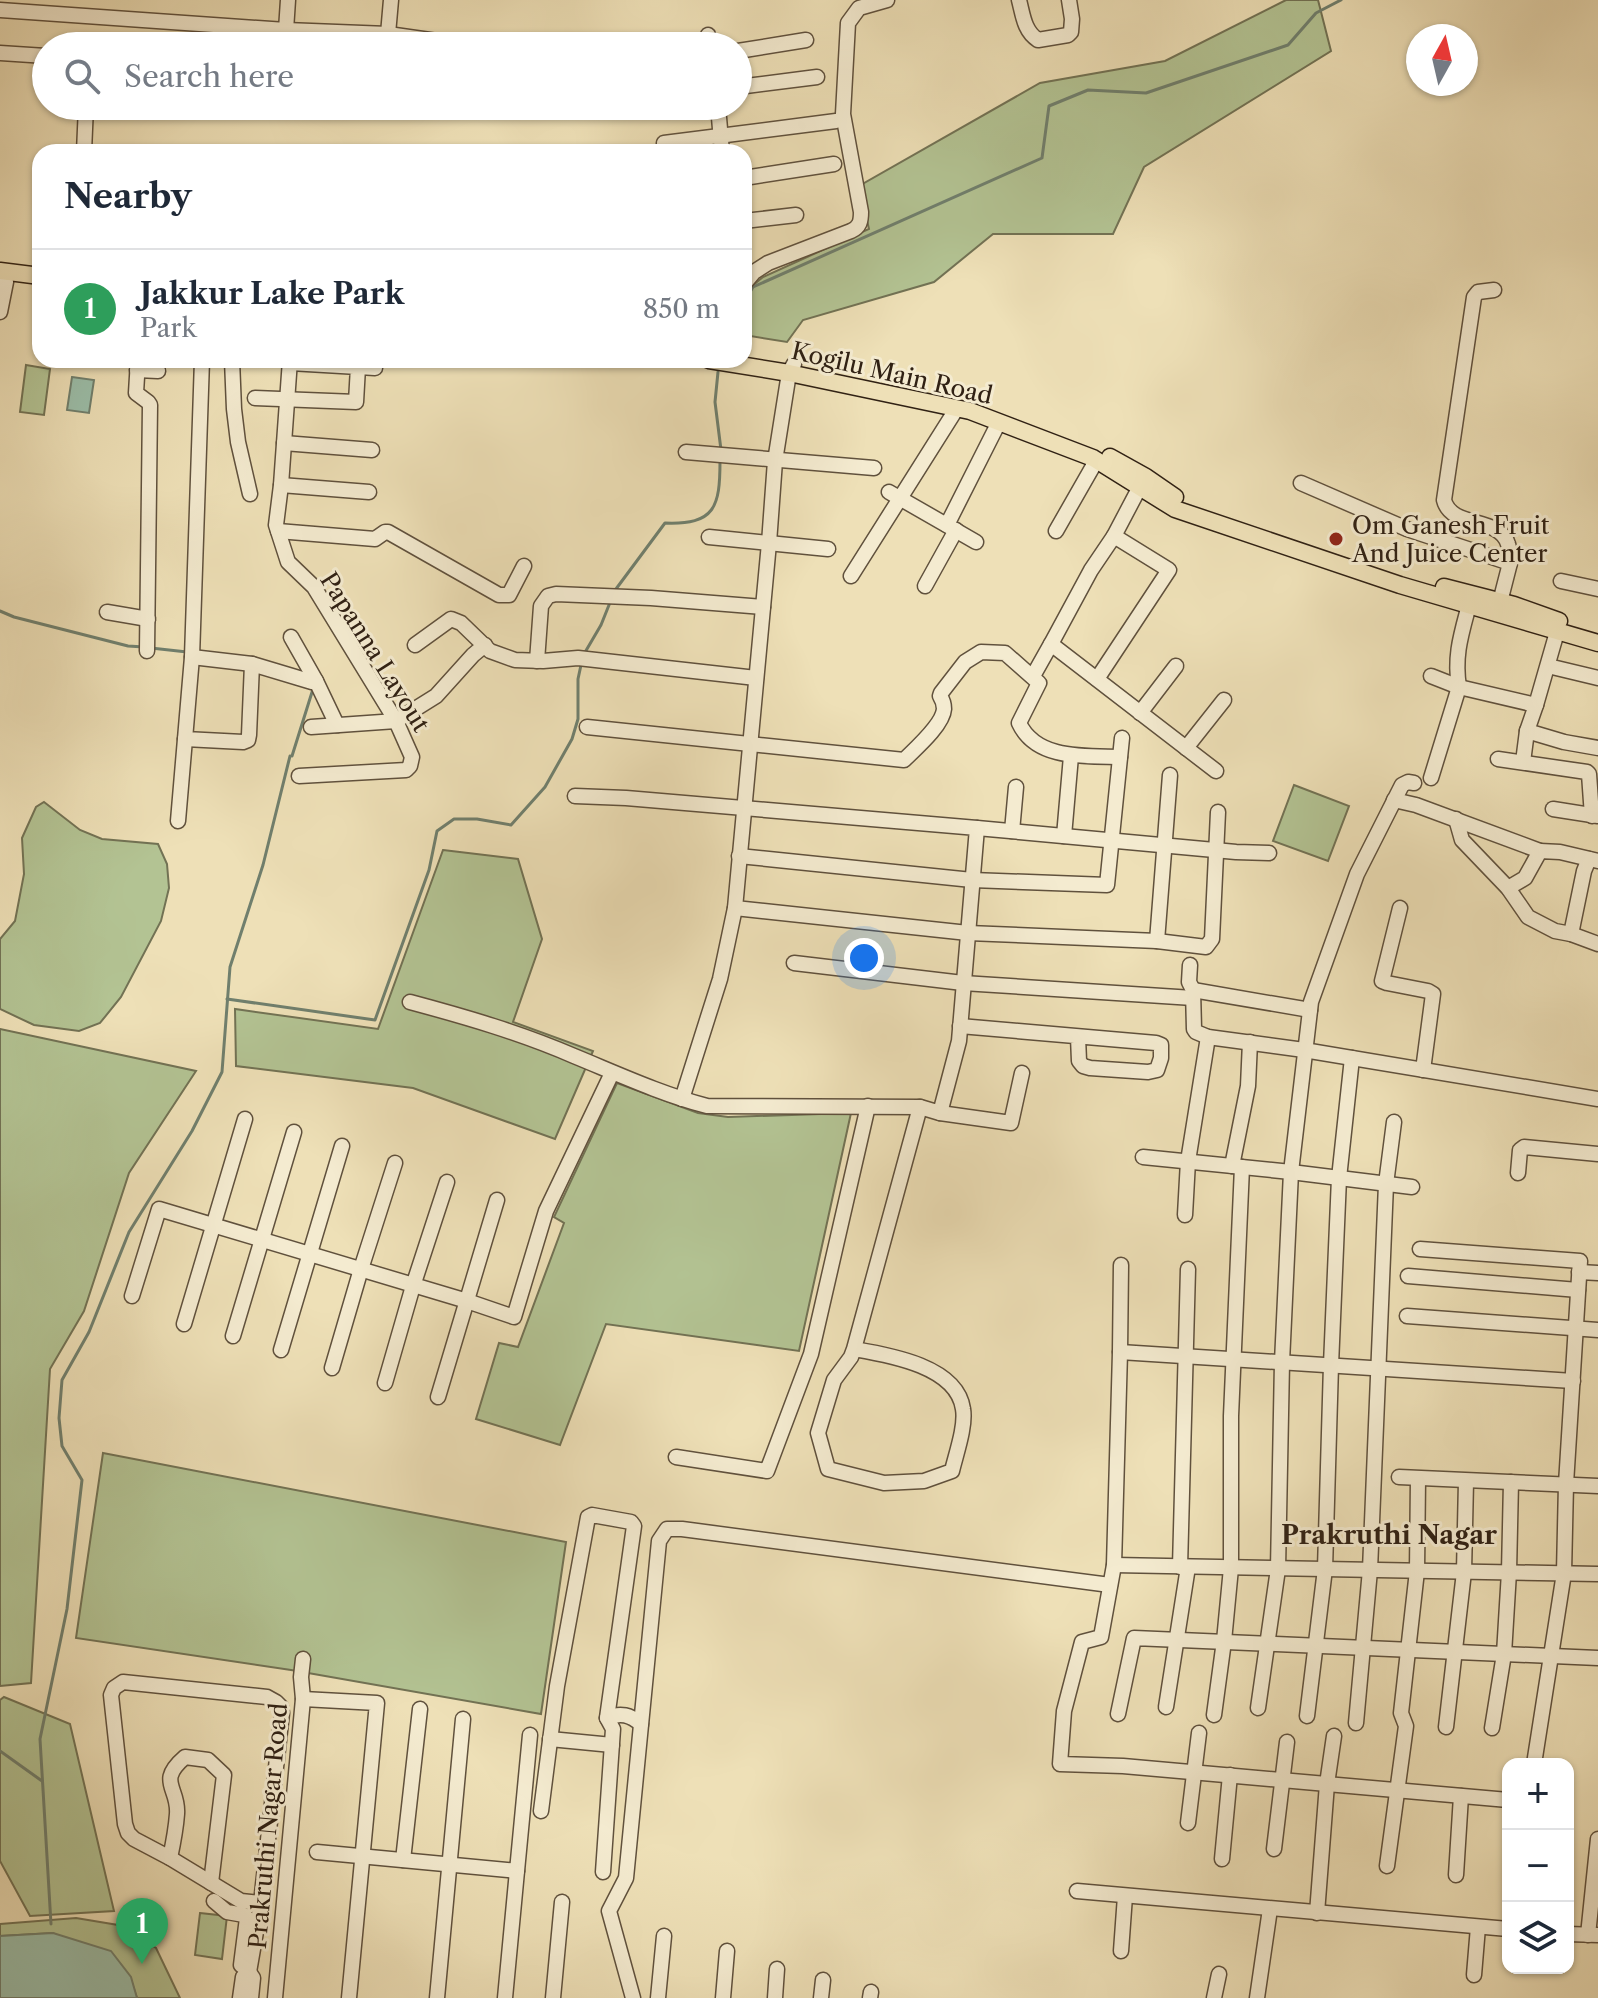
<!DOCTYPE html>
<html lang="en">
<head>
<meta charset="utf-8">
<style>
  :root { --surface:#fff; --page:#f2f2f3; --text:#1f2937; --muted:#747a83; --line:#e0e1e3; --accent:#b45309 }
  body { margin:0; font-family:"Libre Caslon Text",serif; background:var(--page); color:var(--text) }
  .controls { position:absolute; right:24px; bottom:24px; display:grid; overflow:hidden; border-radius:16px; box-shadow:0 2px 6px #0004 }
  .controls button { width:72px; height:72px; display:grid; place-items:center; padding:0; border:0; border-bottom:2px solid var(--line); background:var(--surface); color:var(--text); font:40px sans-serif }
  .compass { position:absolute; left:1406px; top:24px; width:72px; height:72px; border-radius:50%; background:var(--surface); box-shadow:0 2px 6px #0004; rotate:8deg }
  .you { position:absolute; left:864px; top:958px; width:28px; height:28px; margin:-20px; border:6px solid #fff; border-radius:50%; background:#1a73e8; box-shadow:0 0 0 12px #1a73e833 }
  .badge { display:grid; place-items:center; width:52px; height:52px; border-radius:50%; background:var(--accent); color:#fff; font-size:26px; font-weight:700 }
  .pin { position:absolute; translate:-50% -66px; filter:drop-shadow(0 2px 4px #0008) }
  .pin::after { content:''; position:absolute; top:42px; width:28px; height:24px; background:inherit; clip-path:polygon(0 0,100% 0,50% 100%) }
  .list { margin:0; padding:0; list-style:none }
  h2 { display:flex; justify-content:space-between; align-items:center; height:104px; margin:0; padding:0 32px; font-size:34px }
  h2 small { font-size:26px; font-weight:400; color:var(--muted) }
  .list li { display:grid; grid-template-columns:52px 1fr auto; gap:24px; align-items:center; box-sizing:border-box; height:120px; padding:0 32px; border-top:2px solid var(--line) }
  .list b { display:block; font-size:30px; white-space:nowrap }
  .list p { margin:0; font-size:26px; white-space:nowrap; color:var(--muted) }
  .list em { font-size:26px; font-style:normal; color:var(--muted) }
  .icon { flex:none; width:44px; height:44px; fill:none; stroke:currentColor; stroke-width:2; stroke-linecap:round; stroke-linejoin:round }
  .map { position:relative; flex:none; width:1598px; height:1998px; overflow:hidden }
  .search { position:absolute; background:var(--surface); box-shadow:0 2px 6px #0004; left:32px; top:32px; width:720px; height:88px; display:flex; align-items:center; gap:20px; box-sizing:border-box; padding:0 28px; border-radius:44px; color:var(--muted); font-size:30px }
  .panel { position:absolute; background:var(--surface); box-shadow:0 2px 6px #0004; left:32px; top:144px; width:720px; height:224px; border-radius:24px }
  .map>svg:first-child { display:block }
  .green { fill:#b3c393; stroke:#727254; stroke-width:2 }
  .water { fill:#9bbea9; stroke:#707f6d; stroke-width:2 }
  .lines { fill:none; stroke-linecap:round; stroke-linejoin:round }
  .stream { stroke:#707f6d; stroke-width:3 }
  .minor-casing { stroke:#60513d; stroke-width:17 }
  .major-casing { stroke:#302114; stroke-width:19 }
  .minor { stroke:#f4ebd0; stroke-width:14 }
  .major { stroke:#eee0b7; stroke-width:16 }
  .poi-dot { fill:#8f2418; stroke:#f4ebd0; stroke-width:3 }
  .labels { text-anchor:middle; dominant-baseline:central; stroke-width:6; stroke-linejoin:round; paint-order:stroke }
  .street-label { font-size:24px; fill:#302114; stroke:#f4ebd0 }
  .poi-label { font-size:24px; fill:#302114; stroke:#f4ebd0; text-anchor:start }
  .neighbourhood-label { font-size:26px; font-weight:bold; fill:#302114; stroke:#f4ebd0 }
</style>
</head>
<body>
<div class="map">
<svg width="1598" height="1998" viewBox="0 0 1598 1998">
  <rect width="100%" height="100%" fill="#eee0b7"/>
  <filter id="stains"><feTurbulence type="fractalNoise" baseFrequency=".0025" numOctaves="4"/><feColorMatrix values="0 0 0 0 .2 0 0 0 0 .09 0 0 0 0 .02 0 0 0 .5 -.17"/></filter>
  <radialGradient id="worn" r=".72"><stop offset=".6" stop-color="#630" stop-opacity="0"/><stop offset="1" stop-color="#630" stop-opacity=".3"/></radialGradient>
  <!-- green -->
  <g class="green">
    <path d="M1286,0h32l13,51 -187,116 -31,67h-120l-59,48 -131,38 -16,22 -43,-7 1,-43 18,-15 106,-48 -10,-43 181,-103 125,-22z"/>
    <path d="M26,365l24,4 -6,46 -24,-3z"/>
    <path d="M1294,785l55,21 -21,55 -55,-20z"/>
    <path d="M44,802l36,28 22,9 56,5 9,20 2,24 -8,33 -40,76 -21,26 -21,8 -45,-6 -34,-16v-70l15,-18 9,-47 -2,-36 14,-31z"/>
    <path d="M443,850l75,9 24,80 -29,83 80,29 -38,88 -142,-51 -177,-22 -1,-57 143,20z"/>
    <path d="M0,1029l196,42 -67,102 -45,138 -34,58 -19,314 -31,3z"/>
    <path d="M617,1083l81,30 30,4 123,-4 -52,238 -193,-27 -46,121 -84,-26 23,-76 19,4 46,-124 -10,-6z"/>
    <path d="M103,1453l463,89 -25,172 -250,-44 -215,-32z"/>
    <path d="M4,1697l66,27 44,187 -84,5 -30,-55v-161z"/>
    <path d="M200,1913l27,3 -5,43 -27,-4z"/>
    <path d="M76,1918l42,7 38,23 24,50h-43l-7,-21 -77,-44 -53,3v-12z"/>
  </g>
  <!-- water -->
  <g class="water">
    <path d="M72,377l22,3 -5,33 -22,-3z"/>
    <path d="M53,1933l58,18 20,26 6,21h-137v-62z"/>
  </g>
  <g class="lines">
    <!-- stream -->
    <g class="stream">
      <path d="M744,302l9,-15 289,-129 7,-52 39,-16 58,3 142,-48 28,-32 25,-13"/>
      <path d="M718,372l-3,30 6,48"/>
      <path d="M613,593l52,-70c50,2 55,-16 55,-62"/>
      <path d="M0,611l14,6 114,29 16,1"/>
      <path d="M151,648l36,4"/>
      <path d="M584,654l17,-29 10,-25"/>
      <path d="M292,756l21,-67"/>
      <path d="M227,999l148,21 54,-150 8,-39 17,-12h23l34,6 34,-38 27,-48 6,-20v-40l3,-14"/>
      <path d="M0,1751l42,30"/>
      <path d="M51,1924l-11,-185 27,-130 15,-129 -20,-34 -3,-28 3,-38 27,-48 40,-100 63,-101 30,-59 8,-105 33,-102 27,-109"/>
    </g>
    <defs>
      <g id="minor">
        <path d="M1019,0c4,15 5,31 19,40l30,-5 3,-3 1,-13 -3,-19"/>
        <path d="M0,10l286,20 102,4 84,12"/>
        <path d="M286,30l2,-30"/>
        <path d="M388,34l3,-34"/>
        <path d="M708,35l3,11"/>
        <path d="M738,51l68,-11"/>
        <path d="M0,53l46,3"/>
        <path d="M738,87l79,-10"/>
        <path d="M718,106l4,46"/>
        <path d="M664,143l172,-22"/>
        <path d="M84,152l2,-46"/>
        <path d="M744,178l90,-14"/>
        <path d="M744,221l52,-6"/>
        <path d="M744,284l10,-12 14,-9 83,-32c9,-4 10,-10 10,-19l-18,-98 5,-91 11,-15 28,-8"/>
        <path d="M1494,290l-16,2 -4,5 -30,203c7,29 56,16 64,44 2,6 2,14 2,19"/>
        <path d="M0,312l6,-30"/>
        <path d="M138,360l-2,33 12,9 2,3 -3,246"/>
        <path d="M202,360l-10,297 -7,82 58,3 5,-2 1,-5 3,-71 60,18 4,-1"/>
        <path d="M232,360l2,49 4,33 12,52"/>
        <path d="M290,360l-9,125 -5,40 12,37 26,25 82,134 16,36 -2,9 -4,4 -107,6"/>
        <path d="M794,364l-5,9 -14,88 -6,82 -34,365 233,25 189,8 49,6 6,-8 6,-127"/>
        <path d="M358,367l17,1"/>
        <path d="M137,370l21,1"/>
        <path d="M255,398l101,4 2,-35 -68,-4"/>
        <path d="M284,443l88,7"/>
        <path d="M686,452l188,16"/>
        <path d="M1301,483l106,46 103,34 -10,39"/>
        <path d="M281,485l88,7"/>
        <path d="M889,492l87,50"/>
        <path d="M947,525l52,-103"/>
        <path d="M278,531l97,8 10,-7h3l111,63h10l15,-29"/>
        <path d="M1056,531l40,-70"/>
        <path d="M1114,536l-23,34 -40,74 165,127"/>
        <path d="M709,537l119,12"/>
        <path d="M851,576l106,-168"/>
        <path d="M1561,581l37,8"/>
        <path d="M925,586l31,-56"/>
        <path d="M107,612l41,7"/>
        <path d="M291,637l25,44 21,44"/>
        <path d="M415,645l36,-26 10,4 29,28 25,9 28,1 35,-3 178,20"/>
        <path d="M192,657l60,7"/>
        <path d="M537,661l4,-55 7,-10 8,-2 95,4 112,9"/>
        <path d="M1548,666l50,12"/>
        <path d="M1033,676l18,-32"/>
        <path d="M1431,676l28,11"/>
        <path d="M1097,679l72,-109 -55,-34 30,-57"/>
        <path d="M1459,687c-5,-31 2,-52 10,-82"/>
        <path d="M1140,713l36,-47"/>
        <path d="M311,727l85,-6 40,-25 37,-41 12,-10"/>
        <path d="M587,727l317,33c11,-11 39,-35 40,-51 0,-4 -2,-10 -4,-13l1,-3 24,-31 16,-10 24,1 34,30 -20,40c17,37 66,33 101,34"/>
        <path d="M1527,731l37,11 34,6"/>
        <path d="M1186,748l38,-48"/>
        <path d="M1498,759l89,13 2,2 3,42"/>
        <path d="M1523,762l4,-31 9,-26"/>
        <path d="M1431,778l28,-91 77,18 21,-73"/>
        <path d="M1394,800l22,5 124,46"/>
        <path d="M1553,809l45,7"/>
        <path d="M1456,819l6,21 46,48 20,29 27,14 16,3 27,10"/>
        <path d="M178,821l7,-82"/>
        <path d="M977,828l259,24 33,1"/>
        <path d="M1012,831l4,-44"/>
        <path d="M1064,836l7,-80"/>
        <path d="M739,856l233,24 135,5 15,-147"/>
        <path d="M1508,888l17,-10 15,-27 20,1 38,9"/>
        <path d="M1400,908l-18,73 5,2 41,8 5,3 -10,76"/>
        <path d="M1571,934l13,-63 5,-12"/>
        <path d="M1157,941l13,-166"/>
        <path d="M794,963l169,20 230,15"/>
        <path d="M1190,965l-1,17 4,8 1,39 2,3 12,5 96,13 294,49"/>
        <path d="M1193,990l117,20"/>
        <path d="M410,1002c56,15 111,31 164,54 44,18 87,38 133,50l213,1 20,6 19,-72 18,-213 -351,-30 -51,-2"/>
        <path d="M960,1026l196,17 5,2v13l-4,12 -9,2 -58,-4 -7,-2 -4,-5 -1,-24"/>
        <path d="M682,1099l38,-120 15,-71"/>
        <path d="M940,1113l71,10 11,-50"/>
        <path d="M1143,1157l148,15 121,15"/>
        <path d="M1232,1166l16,-80 2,-44"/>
        <path d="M1518,1173l2,-23 4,-3 74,7"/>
        <path d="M1185,1215l3,-54 20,-124"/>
        <path d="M1420,1249l160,12 -14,223 -2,89 -30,191"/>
        <path d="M1121,1265l-1,87 -6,213 -13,72 -19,5 -18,69 -4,53 63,2 385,34"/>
        <path d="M1579,1272l19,1"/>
        <path d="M1408,1276l170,14"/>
        <path d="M132,1296l27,-87 308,92 47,16 32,-106 66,-138"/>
        <path d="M1407,1316l191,14"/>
        <path d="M184,1324l61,-205"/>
        <path d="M233,1336l61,-204"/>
        <path d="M854,1349l-3,8 -17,23 -16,53 10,36 56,14 40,-2 28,-10c4,-17 14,-45 11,-62 -6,-43 -74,-54 -109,-60l66,-242"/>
        <path d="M281,1350l61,-204"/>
        <path d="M1120,1352l453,29"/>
        <path d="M332,1368l29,-99 34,-106"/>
        <path d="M385,1383l28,-97 34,-104"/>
        <path d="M438,1397l59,-197"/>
        <path d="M676,1457l91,14 44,-117 57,-248"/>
        <path d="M1399,1477l199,9"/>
        <path d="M1114,1565l484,9"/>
        <path d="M1180,1567l8,-298"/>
        <path d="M303,1699l74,4 -28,295"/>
        <path d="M1166,1707l22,-140"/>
        <path d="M1258,1708l20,-139 4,-207 9,-190 20,-170 46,-128 45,-89 6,-3 6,1"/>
        <path d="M1118,1714l16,-76 464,20"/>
        <path d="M1214,1715l10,-74 7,-73v-152l11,-249"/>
        <path d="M1307,1716l18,-147 6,-204 8,-187 13,-120"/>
        <path d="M607,1718c14,-6 23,-3 34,6"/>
        <path d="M1356,1723l14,-153 16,-386 8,-62"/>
        <path d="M1446,1727l18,-155 2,-91"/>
        <path d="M1492,1728l12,-74 5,-82 2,-90"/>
        <path d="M550,1739l62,6"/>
        <path d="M541,1811l16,-125 31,-169 4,-2 39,7 3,4 -27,192 6,11 -10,143"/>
        <path d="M1188,1823l11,-90"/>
        <path d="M1274,1849l13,-107"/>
        <path d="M317,1852l200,19 13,-136"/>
        <path d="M170,1858c3,-14 6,-30 7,-44 2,-27 -21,-32 8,-57l23,3 16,15 -13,108"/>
        <path d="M1222,1859l8,-84"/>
        <path d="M403,1860l17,-151"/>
        <path d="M1387,1866l19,-140 -5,-13 16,-142 1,-92"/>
        <path d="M1456,1875l5,-79"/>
        <path d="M1077,1891l431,38"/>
        <path d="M214,1901l13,11 17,3 3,3 -6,47 5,4"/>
        <path d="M1317,1913l10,-129 7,-48"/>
        <path d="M1568,1934l30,1"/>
        <path d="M1588,1935l10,-96"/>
        <path d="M1121,1951l4,-55"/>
        <path d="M249,1972l12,-69 21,-190 -1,-6 -5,-5 -9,-5 -144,-15 -9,6 -3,7 14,129 3,9 6,6 36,19 71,43 20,2"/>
        <path d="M1474,1975l4,-48"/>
        <path d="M240,1998l3,-21 6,-5 4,6 -2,20"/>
        <path d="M275,1998l28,-299 -2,-22 2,-18"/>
        <path d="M437,1998l26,-279"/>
        <path d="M505,1998l12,-127"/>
        <path d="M553,1998l9,-96"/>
        <path d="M633,1998l-24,-87 17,-33 33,-337 8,-12h15l428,56"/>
        <path d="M658,1998l6,-62"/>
        <path d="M723,1998l4,-47"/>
        <path d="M775,1998l2,-29"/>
        <path d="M821,1998l2,-18"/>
        <path d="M870,1998l1,-6"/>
        <path d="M1214,1998l5,-24"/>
        <path d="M1257,1998l13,-89"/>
      </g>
      <g id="major">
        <path d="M0,271l40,5"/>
        <path d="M709,360l80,13 181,38 123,47 82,51 225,76 198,58"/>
        <path d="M1110,457l36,20 29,20"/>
        <path d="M1444,587l70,18 45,16"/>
      </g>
    </defs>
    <!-- minor casing -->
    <use href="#minor" class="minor-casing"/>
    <!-- major casing -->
    <use href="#major" class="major-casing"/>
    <!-- minor -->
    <use href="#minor" class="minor"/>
    <!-- major -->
    <use href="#major" class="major"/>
  </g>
  <!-- markers -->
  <circle class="poi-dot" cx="1336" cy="539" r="8"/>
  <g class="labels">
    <!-- street labels -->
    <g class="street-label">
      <text transform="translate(892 373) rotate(13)">Kogilu Main Road</text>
      <text transform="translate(375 652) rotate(58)">Papanna Layout</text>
      <text transform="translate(268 1826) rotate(-85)">Prakruthi Nagar Road</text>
    </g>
    <!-- poi labels -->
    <g class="poi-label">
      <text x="1352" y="525">Om Ganesh Fruit<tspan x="1352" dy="28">And Juice Center</tspan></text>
    </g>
    <!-- neighbourhood labels -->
    <g class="neighbourhood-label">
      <text x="1389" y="1535">Prakruthi Nagar</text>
    </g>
  </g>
  <rect width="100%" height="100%" filter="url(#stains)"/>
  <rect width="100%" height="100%" fill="url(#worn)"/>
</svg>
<div class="controls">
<button>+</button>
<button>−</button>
<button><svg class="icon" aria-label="layers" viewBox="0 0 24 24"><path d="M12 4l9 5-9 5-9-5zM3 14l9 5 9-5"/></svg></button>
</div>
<svg class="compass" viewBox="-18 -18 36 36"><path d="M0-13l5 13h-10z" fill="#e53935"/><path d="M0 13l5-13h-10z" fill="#747a83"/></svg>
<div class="you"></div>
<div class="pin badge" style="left:142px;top:1964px;background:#2e9e5b">1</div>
<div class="search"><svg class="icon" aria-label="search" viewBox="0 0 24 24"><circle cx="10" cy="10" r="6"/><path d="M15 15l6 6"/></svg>Search here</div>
<section class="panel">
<h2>Nearby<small></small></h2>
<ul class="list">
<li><span class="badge" style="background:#2e9e5b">1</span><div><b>Jakkur Lake Park</b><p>Park</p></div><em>850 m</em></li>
</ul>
</section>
</div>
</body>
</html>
